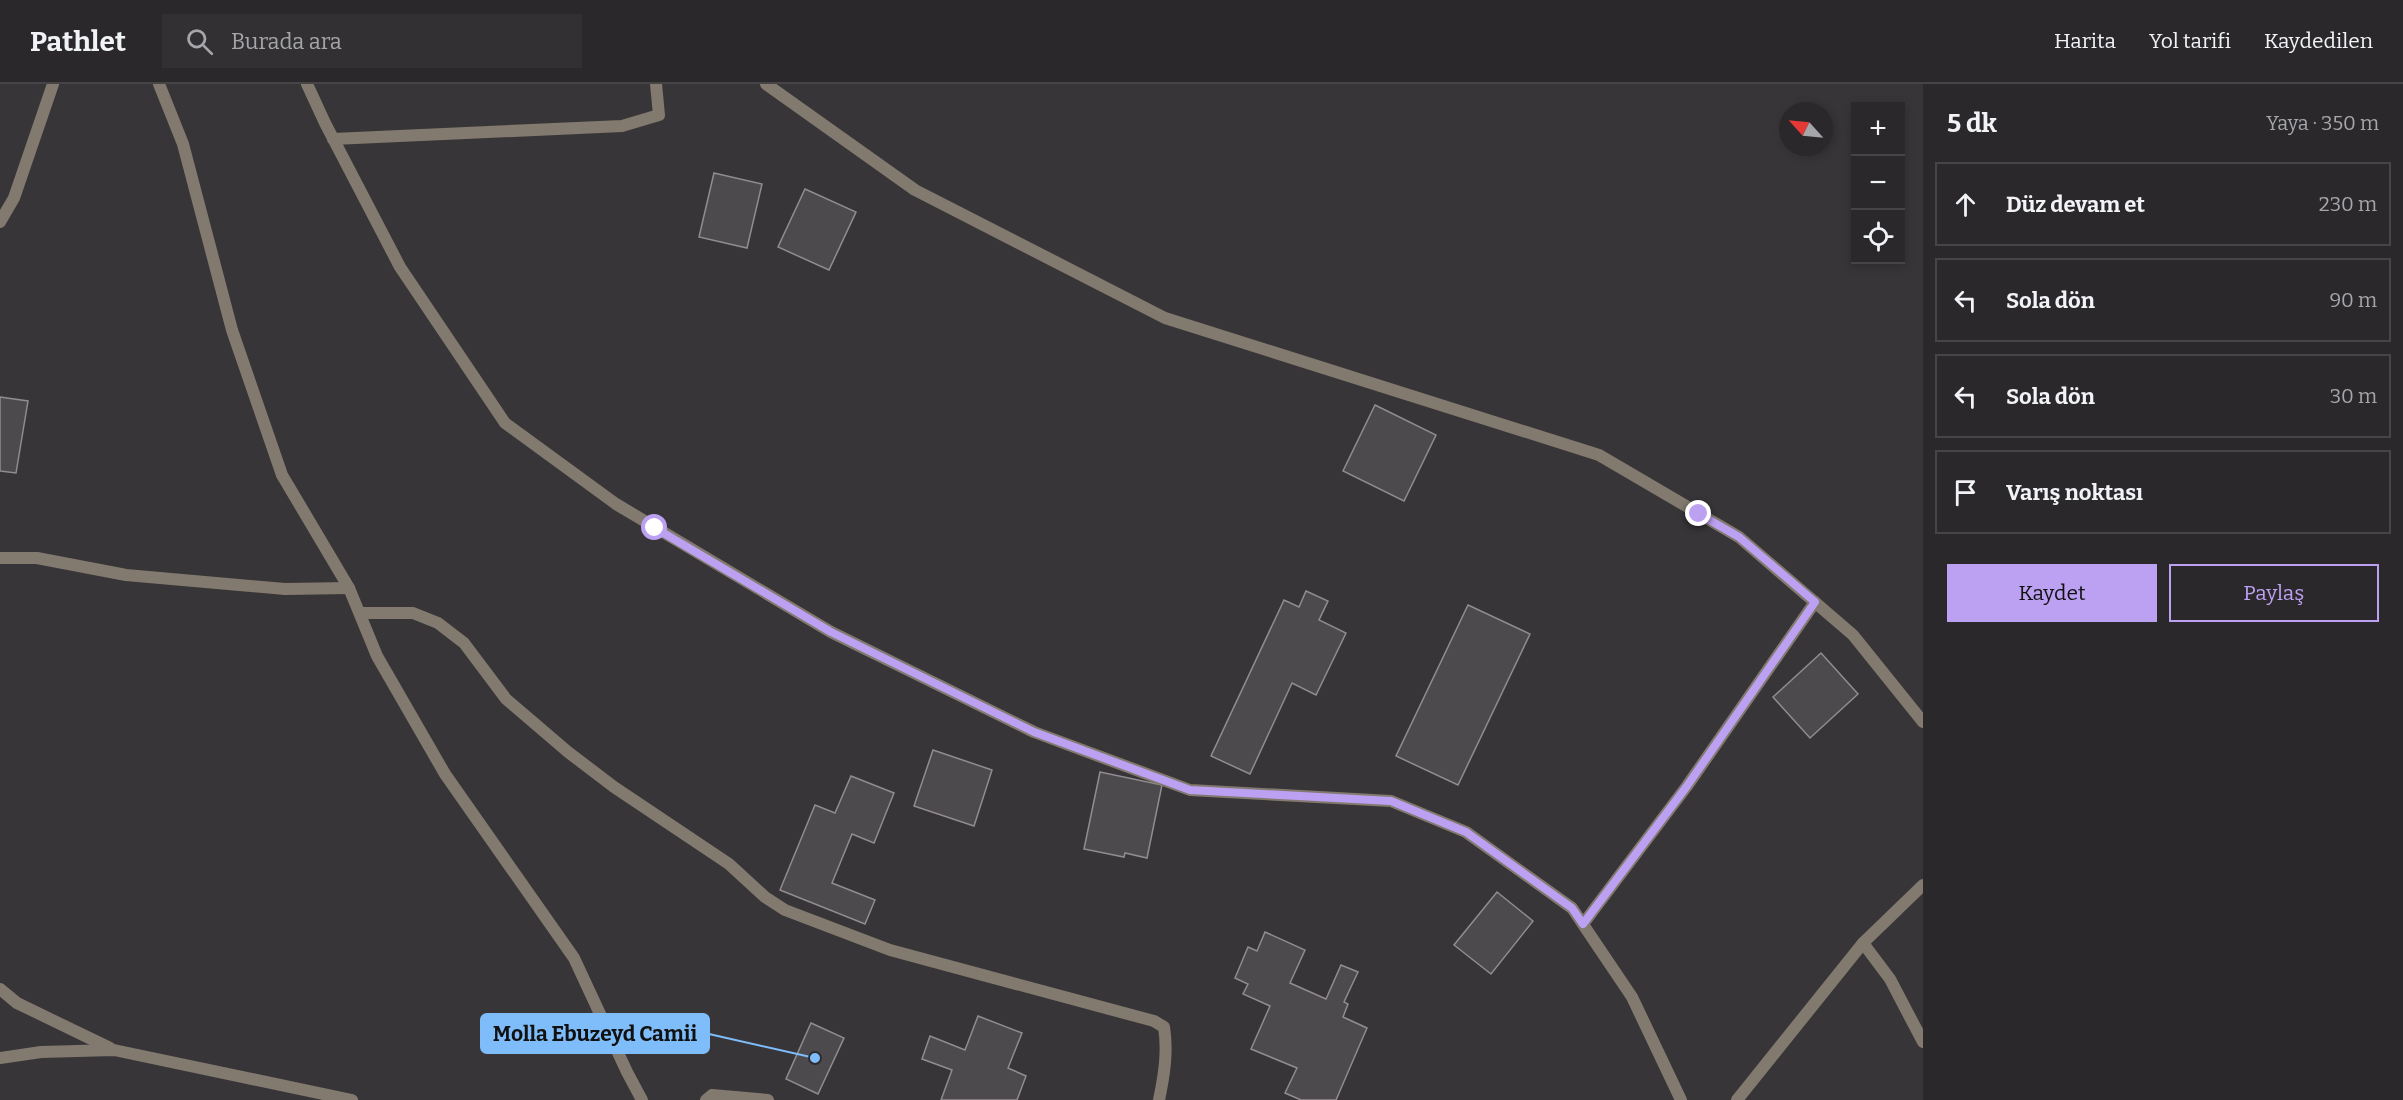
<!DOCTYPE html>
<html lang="tr">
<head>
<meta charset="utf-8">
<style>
  :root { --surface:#2a282b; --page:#323033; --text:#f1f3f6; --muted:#a5a6a9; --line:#464447; --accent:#bca0f2 }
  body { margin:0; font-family:Bitter,serif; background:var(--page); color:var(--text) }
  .controls { position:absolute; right:18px; top:18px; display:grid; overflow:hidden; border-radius:0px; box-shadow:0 3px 9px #0003 }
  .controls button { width:54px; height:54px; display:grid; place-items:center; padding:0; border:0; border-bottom:2px solid var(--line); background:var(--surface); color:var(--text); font:30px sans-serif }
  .compass { position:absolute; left:1779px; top:18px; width:54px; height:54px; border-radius:50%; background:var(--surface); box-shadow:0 3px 9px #0003; rotate:297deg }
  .stop { position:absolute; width:18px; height:18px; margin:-14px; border:4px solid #bca0f2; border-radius:50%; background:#fff }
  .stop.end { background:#bca0f2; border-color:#fff; box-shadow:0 2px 6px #0008 }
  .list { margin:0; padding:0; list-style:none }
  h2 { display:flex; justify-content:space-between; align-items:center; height:78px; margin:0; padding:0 24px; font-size:26px }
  h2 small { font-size:20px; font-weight:400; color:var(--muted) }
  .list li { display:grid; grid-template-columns:39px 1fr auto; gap:18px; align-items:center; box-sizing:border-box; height:84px; margin:0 12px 12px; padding:0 12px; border:2px solid var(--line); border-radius:0px }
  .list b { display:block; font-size:22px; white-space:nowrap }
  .list em { font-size:20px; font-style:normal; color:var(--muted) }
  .actions { display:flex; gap:12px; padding:18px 24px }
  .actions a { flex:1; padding:14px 0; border:2px solid var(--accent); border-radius:0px; text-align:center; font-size:21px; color:var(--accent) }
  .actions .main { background:var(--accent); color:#111 }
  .icon { flex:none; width:33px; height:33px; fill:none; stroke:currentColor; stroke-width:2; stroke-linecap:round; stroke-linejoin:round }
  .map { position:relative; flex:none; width:1923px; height:1016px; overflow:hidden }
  header { display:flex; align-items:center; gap:36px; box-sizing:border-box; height:84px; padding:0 30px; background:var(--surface); border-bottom:2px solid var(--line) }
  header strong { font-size:28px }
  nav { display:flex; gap:33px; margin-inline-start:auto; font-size:21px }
  .search { width:420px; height:54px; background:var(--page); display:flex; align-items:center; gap:15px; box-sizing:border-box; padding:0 21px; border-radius:0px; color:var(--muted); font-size:22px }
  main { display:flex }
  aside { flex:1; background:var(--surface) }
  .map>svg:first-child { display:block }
  .building { fill:#4d4a4d; stroke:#908c90; stroke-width:1.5 }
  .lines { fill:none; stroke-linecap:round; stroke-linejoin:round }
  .minor { stroke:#827a6e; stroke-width:12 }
  .tertiary { stroke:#827a6e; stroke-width:12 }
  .route { stroke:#bca0f2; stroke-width:8 }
  .leader { fill:none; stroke:#7ebdf9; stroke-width:2 }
  .callout-dot { fill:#7ebdf9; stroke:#2e2b2e; stroke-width:2 }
  .callout { fill:#7ebdf9; stroke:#7ebdf9; stroke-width:2 }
  .callout-label { font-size:21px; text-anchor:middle; font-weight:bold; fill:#111 }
</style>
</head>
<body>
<header>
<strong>Pathlet</strong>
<div class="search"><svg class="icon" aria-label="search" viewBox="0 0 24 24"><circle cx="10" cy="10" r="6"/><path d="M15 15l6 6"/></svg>Burada ara</div>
<nav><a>Harita</a><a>Yol tarifi</a><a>Kaydedilen</a></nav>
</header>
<main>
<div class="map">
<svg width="1923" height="1016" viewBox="0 0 1923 1016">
  <rect width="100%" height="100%" fill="#383539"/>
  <!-- building -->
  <g class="building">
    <path d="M714,89l48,11 -15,64 -48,-11z"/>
    <path d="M805,105l51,23 -27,58 -51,-23z"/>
    <path d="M0,313l28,4 -12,72 -16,-2z"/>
    <path d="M1375,321l61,30 -32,66 -61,-30z"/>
    <path d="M1306,507l22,10 -9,19 27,13 -30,62 -24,-12 -42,91 -39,-18 73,-156 15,7z"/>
    <path d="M1468,521l62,29 -72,151 -62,-29z"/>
    <path d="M1821,569l37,41 -48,44 -37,-41z"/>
    <path d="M933,666l59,20 -18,56 -60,-20z"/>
    <path d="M1100,688l62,13 -15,73 -22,-5 -1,4 -40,-8z"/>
    <path d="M851,692l43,17 -20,50 -22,-9 -20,49 43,17 -10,24 -85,-34 35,-85 20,8z"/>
    <path d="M1497,808l36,29 -42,53 -37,-29z"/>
    <path d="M1265,848l40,18 -15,33 36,16 15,-34 17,7 -14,30 4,2 -5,13 24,11 -31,72h-35l-16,-7 12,-25 -46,-19 19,-43 -27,-12 5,-10 -13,-6 13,-31 9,4z"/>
    <path d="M978,932l44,17 -14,35 18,8 -9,24h-76l11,-30 -30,-11 8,-23 35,14z"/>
    <path d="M811,939l33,15 -26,56 -32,-15z"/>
  </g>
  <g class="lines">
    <!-- minor -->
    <g class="minor">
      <path d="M159,0l24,60 49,186 50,145 67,113 28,68 68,118 129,184 53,114 15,28"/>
      <path d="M307,0l18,39 75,144 105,156 111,81 215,128 203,100 156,58 201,11 75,31 106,76 60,89 49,103"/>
      <path d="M333,55l289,-13 37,-11 -3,-31"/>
      <path d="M0,138l14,-24 39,-114"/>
      <path d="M0,474h37l89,17 159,14 64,-1"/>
      <path d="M360,529h53l25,10 26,20 42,56 62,53 46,35 115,77 36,33 20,13 105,40 264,71 10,6c4,25 0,49 -5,73"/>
      <path d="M1583,840l104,-138 128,-184"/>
      <path d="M1863,859l27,36 33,63"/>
      <path d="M0,905l17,14 93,45"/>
      <path d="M0,974l41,-6 73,-2 238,50"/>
      <path d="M706,1016l6,-5 56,5"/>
      <path d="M1737,1016l126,-157 60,-58"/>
    </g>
    <!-- tertiary -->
    <path class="tertiary" d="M766,0l149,106 250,128 434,137 140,82 114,98 70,87"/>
  </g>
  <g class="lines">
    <!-- route -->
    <path class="route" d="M655,444l176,104 203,100 156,58 201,11 75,31 106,76 11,16 104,-138 128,-184 -76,-65 -40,-23"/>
  </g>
  <!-- callouts -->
  <path class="leader" d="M815 974L709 950"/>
  <circle class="callout-dot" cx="815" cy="974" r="6"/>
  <rect class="callout" x="481" y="930" width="228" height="39" rx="6"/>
  <g class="callout-label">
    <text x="595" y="957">Molla Ebuzeyd Camii</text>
  </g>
</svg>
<div class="controls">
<button>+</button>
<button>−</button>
<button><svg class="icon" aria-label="locate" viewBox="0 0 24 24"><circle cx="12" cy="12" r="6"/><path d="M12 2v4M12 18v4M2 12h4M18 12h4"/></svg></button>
</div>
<svg class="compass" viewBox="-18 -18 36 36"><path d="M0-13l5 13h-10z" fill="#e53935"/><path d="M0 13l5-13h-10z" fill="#a5a6a9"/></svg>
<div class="stop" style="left:655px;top:444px"></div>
<div class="stop end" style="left:1699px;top:430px"></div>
</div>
<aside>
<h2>5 dk<small>Yaya · 350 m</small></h2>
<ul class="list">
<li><svg class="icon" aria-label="ahead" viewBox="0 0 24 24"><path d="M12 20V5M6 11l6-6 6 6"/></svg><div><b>Düz devam et</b></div><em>230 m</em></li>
<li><svg class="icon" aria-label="left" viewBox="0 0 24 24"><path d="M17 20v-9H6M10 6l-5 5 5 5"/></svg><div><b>Sola dön</b></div><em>90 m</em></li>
<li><svg class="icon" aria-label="left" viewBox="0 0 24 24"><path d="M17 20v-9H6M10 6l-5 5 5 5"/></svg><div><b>Sola dön</b></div><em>30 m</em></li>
<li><svg class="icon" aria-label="arrive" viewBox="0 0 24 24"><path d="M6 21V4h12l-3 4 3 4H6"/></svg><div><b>Varış noktası</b></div></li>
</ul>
<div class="actions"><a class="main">Kaydet</a><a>Paylaş</a></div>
</aside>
</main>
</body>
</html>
